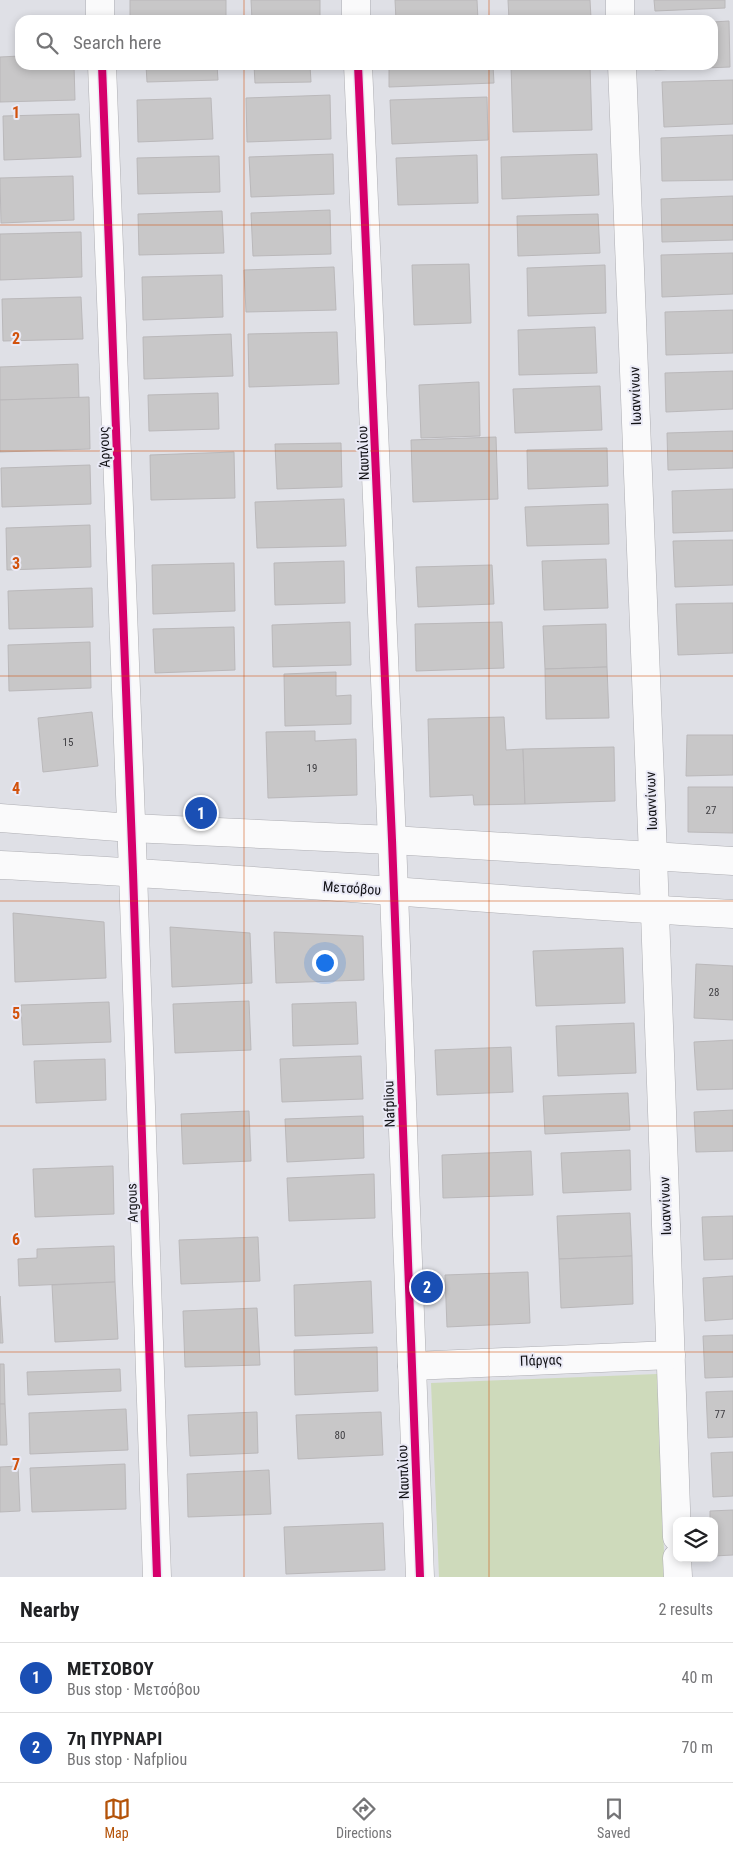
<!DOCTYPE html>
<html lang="en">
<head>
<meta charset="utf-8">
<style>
  :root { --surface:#fff; --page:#f2f2f2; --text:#202124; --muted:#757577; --line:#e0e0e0; --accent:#b45309 }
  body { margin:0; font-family:"Roboto Condensed",sans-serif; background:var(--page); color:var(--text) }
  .controls { position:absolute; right:15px; bottom:15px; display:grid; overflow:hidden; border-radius:10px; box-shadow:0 2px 8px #0003 }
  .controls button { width:45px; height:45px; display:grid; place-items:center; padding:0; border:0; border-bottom:1px solid var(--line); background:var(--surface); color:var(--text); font:25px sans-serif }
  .you { position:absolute; left:324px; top:962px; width:18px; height:18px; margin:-12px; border:4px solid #fff; border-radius:50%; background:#1a73e8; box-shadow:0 0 0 8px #1a73e833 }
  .badge { display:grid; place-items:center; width:32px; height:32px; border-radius:50%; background:var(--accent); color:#fff; font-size:16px; font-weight:700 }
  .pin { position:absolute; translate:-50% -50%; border:2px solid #fff; box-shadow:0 1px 5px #0006 }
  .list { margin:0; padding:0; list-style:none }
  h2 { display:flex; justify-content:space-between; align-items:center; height:65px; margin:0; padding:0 20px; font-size:21px }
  h2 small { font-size:16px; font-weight:400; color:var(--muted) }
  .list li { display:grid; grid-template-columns:32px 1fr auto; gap:15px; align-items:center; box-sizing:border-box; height:70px; padding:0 20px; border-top:1px solid var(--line) }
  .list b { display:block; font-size:19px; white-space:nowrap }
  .list p { margin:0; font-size:16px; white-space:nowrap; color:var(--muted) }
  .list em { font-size:16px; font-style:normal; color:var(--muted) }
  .icon { flex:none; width:28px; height:28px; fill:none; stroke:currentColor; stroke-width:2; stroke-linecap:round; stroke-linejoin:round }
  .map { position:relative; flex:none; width:733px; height:1577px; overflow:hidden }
  .search { position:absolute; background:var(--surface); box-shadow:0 2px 8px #0003; left:15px; right:15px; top:15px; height:55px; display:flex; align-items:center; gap:12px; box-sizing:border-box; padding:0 18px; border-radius:15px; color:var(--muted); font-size:19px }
  .sheet { height:205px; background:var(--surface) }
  nav { display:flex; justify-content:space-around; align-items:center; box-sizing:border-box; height:70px; border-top:1px solid var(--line); background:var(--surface); font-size:14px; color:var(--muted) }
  nav a { display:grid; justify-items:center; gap:2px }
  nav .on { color:var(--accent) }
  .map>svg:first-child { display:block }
  .green { fill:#cedabb }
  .building { fill:#c8c7c8; stroke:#bab8ba }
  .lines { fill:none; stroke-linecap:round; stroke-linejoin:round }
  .minor-casing { stroke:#aeaeb3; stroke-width:29 }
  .tertiary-casing { stroke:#aeaeb3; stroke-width:29 }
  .minor { stroke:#fafafb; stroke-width:28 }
  .tertiary { stroke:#fafafb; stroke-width:28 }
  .cycleway-casing { stroke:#eaeaf6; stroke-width:11 }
  .cycleway { stroke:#d6006c; stroke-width:8 }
  .grid { fill:none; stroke:#d2520d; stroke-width:1; stroke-opacity:0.55 }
  .labels { text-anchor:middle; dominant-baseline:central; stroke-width:4; stroke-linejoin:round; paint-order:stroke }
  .number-label { font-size:11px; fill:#3f3e42 }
  .street-label { font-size:14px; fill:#111115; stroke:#eaeaf6 }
  .grid-label { font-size:16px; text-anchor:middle; font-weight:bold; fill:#d2520d; stroke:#eaeaf6; stroke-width:4; stroke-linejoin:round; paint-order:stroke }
</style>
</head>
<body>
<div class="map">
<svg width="733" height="1577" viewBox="0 0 733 1577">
  <rect width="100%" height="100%" fill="#dfe0e6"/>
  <!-- green -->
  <path class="green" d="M657,1374l8,203h-226l-8,-194z"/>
  <!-- building -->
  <g class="building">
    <rect x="130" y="0" width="96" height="20"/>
    <path d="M251,0h69v20h-68z"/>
    <path d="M395,0h82l1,20h-82z"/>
    <path d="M508,0h82l1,18 -82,2z"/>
    <path d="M654,0h71v8l-70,3z"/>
    <path d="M729,21l1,46 -75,3v-5h58v-43z"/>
    <path d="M20,56v9h54l1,35 -75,2v-45z"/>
    <path d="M146,65h71l1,15 -71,2z"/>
    <path d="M254,65h56l1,17 -56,1z"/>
    <path d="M389,65h104l1,18 -105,4z"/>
    <path d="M511,65h79l2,65 -79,2z"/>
    <path d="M733,80v44l-69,3 -2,-45z"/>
    <path d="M330,95l1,44 -84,3 -1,-44z"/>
    <path d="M487,97l1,43 -96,4 -2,-44z"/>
    <path d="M211,98l2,41 -75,3 -1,-42z"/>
    <path d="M79,114l2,43 -77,3 -1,-44z"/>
    <path d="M733,135v45l-71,1 -1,-43z"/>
    <path d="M333,154l1,40 -83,3 -2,-40z"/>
    <path d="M597,154l2,41 -97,4 -1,-42z"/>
    <path d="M477,155l1,48 -80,2 -2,-47z"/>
    <path d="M219,156l1,36 -82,2 -1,-36z"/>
    <path d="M73,176l1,44 -73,3 -1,-45z"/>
    <path d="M733,196v44l-71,2 -1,-43z"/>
    <path d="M330,210l1,44 -78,2 -2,-43z"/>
    <path d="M222,211l2,42 -85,2 -1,-41z"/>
    <path d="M598,214l2,39 -82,3 -1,-40z"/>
    <path d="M81,232l1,45 -82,3v-46z"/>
    <path d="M733,253v41l-71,3 -1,-42z"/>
    <path d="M469,264l2,59 -57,2 -2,-60z"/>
    <path d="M605,265l1,48 -78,3 -1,-48z"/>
    <path d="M334,267l2,43 -90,2 -2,-42z"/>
    <path d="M222,275l1,42 -80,3 -1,-43z"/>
    <path d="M81,297l2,42 -80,2 -1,-42z"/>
    <path d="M733,310v43l-67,2 -1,-43z"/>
    <path d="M595,327l2,46 -78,2 -1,-45z"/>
    <path d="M337,332l2,52 -90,3 -1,-53z"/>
    <path d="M231,334l2,42 -89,3 -1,-42z"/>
    <path d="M78,364l1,34 -79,2v-33z"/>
    <path d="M733,371v38l-67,3 -1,-39z"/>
    <path d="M479,382l1,54 -59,2 -2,-53z"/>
    <path d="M600,386l2,44 -87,3 -2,-44z"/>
    <path d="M218,393l1,36 -70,2 -1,-36z"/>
    <path d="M89,397l1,52 -90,3v-52z"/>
    <path d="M733,431v37l-65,2 -1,-37z"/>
    <path d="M496,437l2,62 -85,3 -2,-62z"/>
    <path d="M341,443l1,44 -65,2 -2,-45z"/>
    <path d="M607,448l1,38 -80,3 -1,-39z"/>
    <path d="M234,452l1,46 -84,2 -1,-45z"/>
    <path d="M90,465l1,39 -89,3 -1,-39z"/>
    <path d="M733,489v42l-60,2 -1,-42z"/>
    <path d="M344,499l2,47 -89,2 -2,-46z"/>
    <path d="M608,504l1,40 -82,2 -2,-39z"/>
    <path d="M90,525l1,42 -84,3 -1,-42z"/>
    <path d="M733,540v45l-58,2 -2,-46z"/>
    <path d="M606,559l2,49 -64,2 -2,-49z"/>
    <path d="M344,561l1,42 -70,2 -1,-42z"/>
    <path d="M234,563l1,48 -82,3 -1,-49z"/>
    <path d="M492,565l2,39 -76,3 -2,-40z"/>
    <path d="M92,588l1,39 -84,2 -1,-38z"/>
    <path d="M733,603v50l-55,2 -2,-51z"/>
    <path d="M350,622l1,43 -78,2 -1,-42z"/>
    <path d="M502,622l2,46 -88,3 -1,-47z"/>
    <path d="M606,624l1,43 -62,2 -2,-43z"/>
    <path d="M234,627l1,43 -80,3 -2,-44z"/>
    <path d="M90,642l1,46 -82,3 -1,-46z"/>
    <path d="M607,667l2,51 -63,1 -1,-50z"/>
    <path d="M336,672v24l15,-1v29l-66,2 -1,-52z"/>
    <path d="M92,712l6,54 -55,6 -5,-54z"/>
    <path d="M504,717l2,33 17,-1 2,55 -51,1 -1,-10 -43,2 -2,-78z"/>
    <path d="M315,731v10l41,-2 1,56 -89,3 -2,-66z"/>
    <path d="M687,735h46v40l-47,1z"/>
    <path d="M614,747l1,54 -90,3 -2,-55z"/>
    <path d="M688,787h45v46l-45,-1z"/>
    <path d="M13,913l91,9 2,56 -91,4z"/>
    <path d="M170,927l80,6 2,50 -80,4z"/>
    <path d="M274,932l89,4 1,44 -88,3z"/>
    <path d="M623,948l2,55 -89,3 -3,-55z"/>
    <path d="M696,964l37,2v54l-39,-2z"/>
    <path d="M249,1001l2,49 -76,3 -2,-49z"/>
    <path d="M109,1002l2,40 -88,3 -2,-40z"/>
    <path d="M356,1002l2,42 -65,2 -1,-42z"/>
    <path d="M634,1023l2,50 -78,3 -2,-50z"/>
    <path d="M733,1040v49l-36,1 -3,-48z"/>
    <path d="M511,1047l2,45 -76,3 -2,-45z"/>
    <path d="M361,1056l2,43 -81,3 -2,-43z"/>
    <path d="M105,1059l1,41 -70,3 -2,-42z"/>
    <path d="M628,1093l2,37 -85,4 -2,-38z"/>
    <path d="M733,1110v41l-37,1 -2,-40z"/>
    <path d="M249,1111l2,50 -68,3 -2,-50z"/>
    <path d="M363,1116l1,42 -77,4 -2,-43z"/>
    <path d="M630,1150l1,40 -68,3 -2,-40z"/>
    <path d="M531,1151l2,44 -90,3 -1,-43z"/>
    <path d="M113,1166l1,48 -79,3 -2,-48z"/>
    <path d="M374,1174l1,44 -86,3 -2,-43z"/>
    <path d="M630,1213l2,43 -73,3 -2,-43z"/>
    <path d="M733,1216v43l-29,1 -2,-43z"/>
    <path d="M258,1237l2,44 -79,3 -2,-44z"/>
    <path d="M114,1246l1,36 -96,4 -1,-27 19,-1v-9z"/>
    <path d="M632,1256l1,48 -72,4 -2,-49z"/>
    <path d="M528,1272l2,51 -83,4 -2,-52z"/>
    <path d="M733,1276v43l-28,2 -2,-43z"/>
    <path d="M371,1281l2,52 -78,3 -1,-51z"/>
    <path d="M115,1282l3,57 -63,3 -3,-57z"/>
    <path d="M0,1296l3,47h-3z"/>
    <path d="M257,1308l3,57 -75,2 -2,-56z"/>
    <path d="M733,1335v42l-28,1 -2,-42z"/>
    <path d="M377,1347l1,44 -83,4 -1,-45z"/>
    <path d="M0,1364h4l1,40h-5z"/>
    <path d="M120,1369l1,22 -93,4 -1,-23z"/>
    <path d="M733,1391v46l-25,1 -2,-46z"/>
    <path d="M0,1404h5l2,41h-7z"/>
    <path d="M126,1409l2,41 -98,4 -1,-41z"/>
    <path d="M257,1412l1,41 -68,3 -2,-41z"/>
    <path d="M381,1412l2,43 -85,4 -2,-44z"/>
    <path d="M733,1452v44l-20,1 -2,-44z"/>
    <path d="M125,1464l1,45 -94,3 -2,-44z"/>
    <path d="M18,1466l2,45 -20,1v-45z"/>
    <path d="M269,1470l2,44 -83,3 -1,-43z"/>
    <path d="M733,1510v45l-19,1v-35h-4v-10z"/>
    <path d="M383,1523l2,47 -99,4 -2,-47z"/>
  </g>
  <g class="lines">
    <defs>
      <g id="minor">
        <path d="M100,0v20"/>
        <path d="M356,0v20"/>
        <path d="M620,0v20"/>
        <path d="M102,65l31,807 24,705"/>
        <path d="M358,65l34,775 28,737"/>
        <path d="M622,65l31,791 24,681"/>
        <path d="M412,1366l259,-11"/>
        <path d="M677,1558l1,19"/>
      </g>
      <g id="tertiary">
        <path d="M0,818l131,10 261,12 341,21"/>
        <path d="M0,865c245,12 488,36 733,49"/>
      </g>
    </defs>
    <!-- minor casing -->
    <use href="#minor" class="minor-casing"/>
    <!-- tertiary casing -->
    <use href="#tertiary" class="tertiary-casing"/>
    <!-- minor -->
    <use href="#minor" class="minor"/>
    <!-- tertiary -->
    <use href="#tertiary" class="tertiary"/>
    <defs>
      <g id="cycleway">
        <path d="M102,65l31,807 24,705"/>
        <path d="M358,65l34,775 28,737"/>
      </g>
    </defs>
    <!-- cycleway casing -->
    <use href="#cycleway" class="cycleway-casing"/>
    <!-- cycleway -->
    <use href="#cycleway" class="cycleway"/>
  </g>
  <!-- grid -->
  <path class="grid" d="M244,0v20M489,0v20M244,65v1512M489,65v1512M0,225h733M0,451h733M0,676h733M0,901h733M0,1126h733M0,1352h733"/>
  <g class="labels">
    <!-- number labels -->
    <g class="number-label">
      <text x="68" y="742">15</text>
      <text x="312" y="768">19</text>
      <text x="711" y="810">27</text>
      <text x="714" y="992">28</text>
      <text x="720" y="1414">77</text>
      <text x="340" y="1435">80</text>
    </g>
    <!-- street labels -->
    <g class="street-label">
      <text transform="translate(635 396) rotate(-92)">Ιωαννίνων</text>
      <text transform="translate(104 447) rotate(-92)">Άργους</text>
      <text transform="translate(363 453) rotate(-92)">Ναυπλίου</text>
      <text transform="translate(651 801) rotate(-92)">Ιωαννίνων</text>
      <text transform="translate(352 888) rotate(4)">Μετσόβου</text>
      <text transform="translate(389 1104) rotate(-92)">Nafpliou</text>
      <text transform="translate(132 1203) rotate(-92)">Argous</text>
      <text transform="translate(665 1206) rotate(-92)">Ιωαννίνων</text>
      <text transform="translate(541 1360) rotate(-2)">Πάργας</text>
      <text transform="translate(403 1472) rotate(-92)">Ναυπλίου</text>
    </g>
  </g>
  <g class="grid-label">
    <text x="16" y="118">1</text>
    <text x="16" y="344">2</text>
    <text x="16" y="569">3</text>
    <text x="16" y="794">4</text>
    <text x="16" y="1019">5</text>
    <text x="16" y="1245">6</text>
    <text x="16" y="1470">7</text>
  </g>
</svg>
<div class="controls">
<button><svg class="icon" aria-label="layers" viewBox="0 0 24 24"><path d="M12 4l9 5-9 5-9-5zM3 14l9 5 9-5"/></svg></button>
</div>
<div class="you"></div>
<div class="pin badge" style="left:201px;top:813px;background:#1a4fb4">1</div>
<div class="pin badge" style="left:427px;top:1287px;background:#1a4fb4">2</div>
<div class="search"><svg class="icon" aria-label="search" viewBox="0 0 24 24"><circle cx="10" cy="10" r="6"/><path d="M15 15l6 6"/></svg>Search here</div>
</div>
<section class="sheet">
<h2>Nearby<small>2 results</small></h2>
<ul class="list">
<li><span class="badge" style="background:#1a4fb4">1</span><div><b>ΜΕΤΣΟΒΟΥ</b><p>Bus stop · Μετσόβου</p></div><em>40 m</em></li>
<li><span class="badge" style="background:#1a4fb4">2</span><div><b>7η ΠΥΡΝΑΡΙ</b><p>Bus stop · Nafpliou</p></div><em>70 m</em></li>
</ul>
</section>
<nav>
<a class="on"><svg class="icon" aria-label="map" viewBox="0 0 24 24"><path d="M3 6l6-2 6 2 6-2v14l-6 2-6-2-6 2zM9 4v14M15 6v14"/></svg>Map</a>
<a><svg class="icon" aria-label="directions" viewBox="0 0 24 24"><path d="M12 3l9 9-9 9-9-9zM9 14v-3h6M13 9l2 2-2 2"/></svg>Directions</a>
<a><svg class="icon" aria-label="saved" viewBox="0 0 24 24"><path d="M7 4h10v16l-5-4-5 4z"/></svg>Saved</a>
</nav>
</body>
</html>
